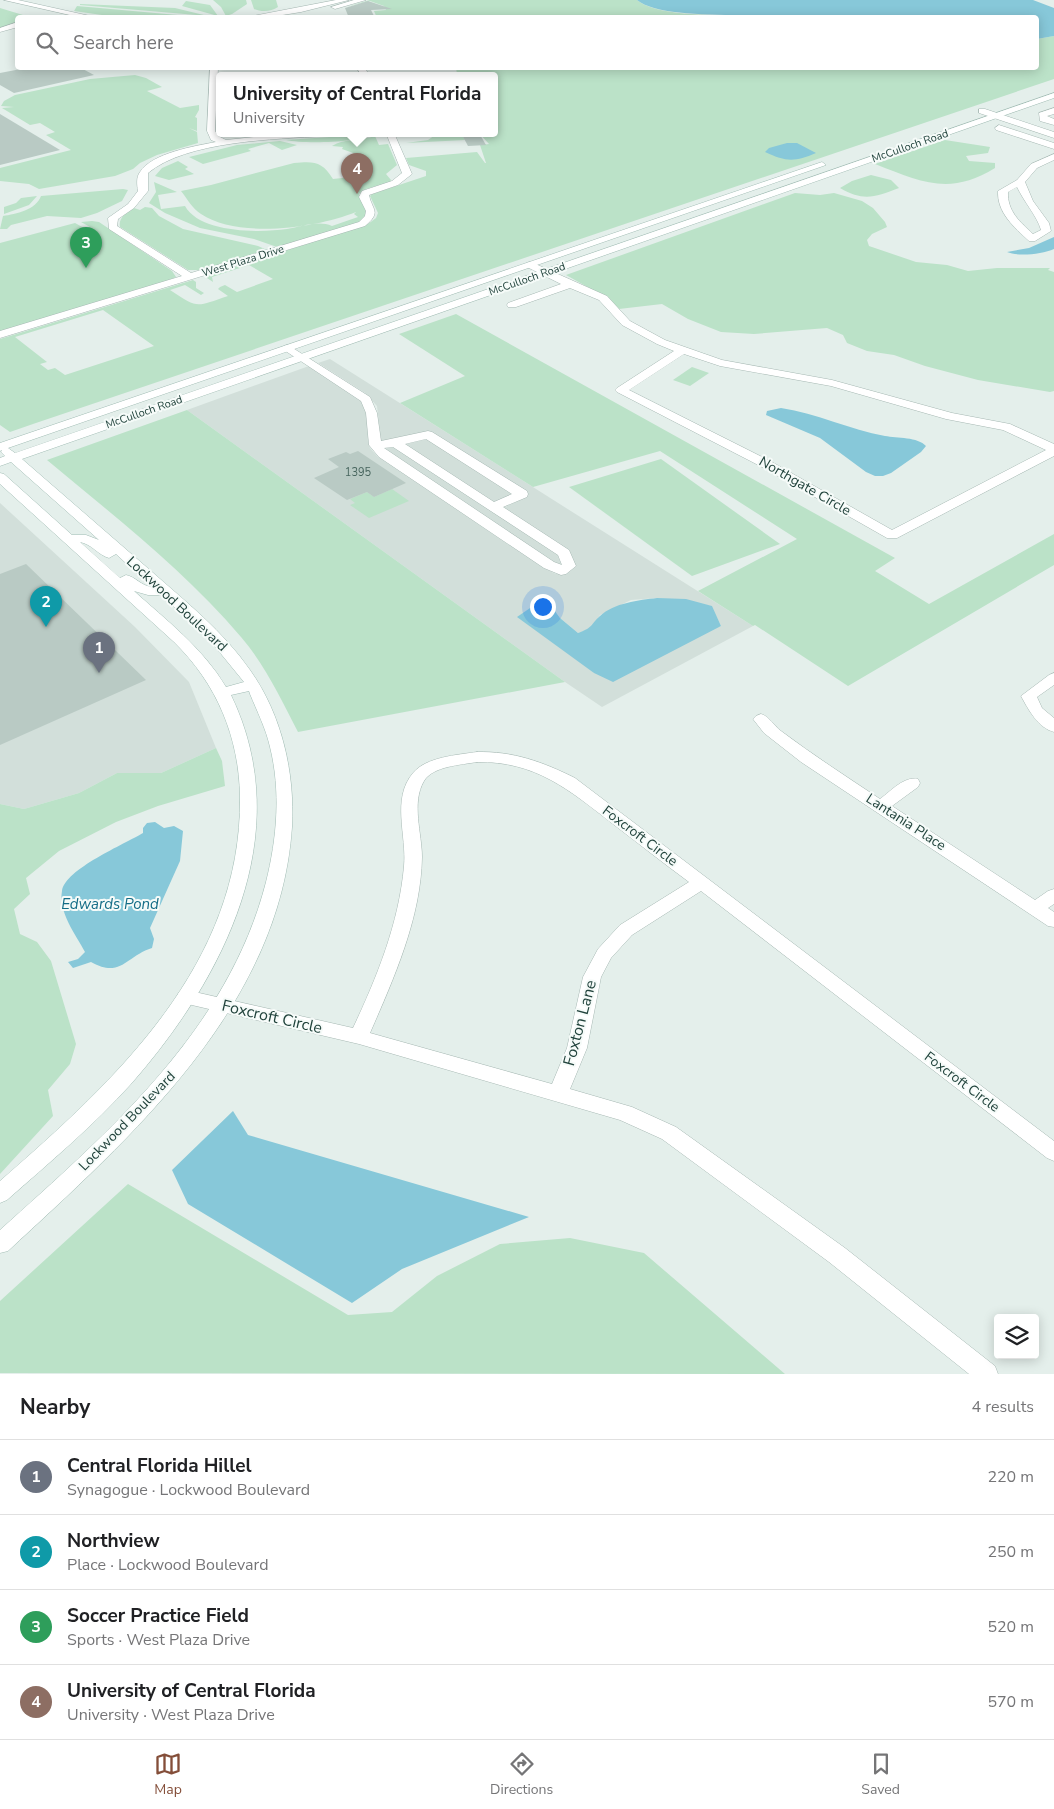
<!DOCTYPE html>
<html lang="en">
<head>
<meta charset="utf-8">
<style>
  :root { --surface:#fff; --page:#f6f6f6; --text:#202124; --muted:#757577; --line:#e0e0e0; --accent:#844e39 }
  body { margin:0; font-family:"Nunito Sans",sans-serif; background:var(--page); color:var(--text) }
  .controls { position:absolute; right:15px; bottom:15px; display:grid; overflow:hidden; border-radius:5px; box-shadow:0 2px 12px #0003 }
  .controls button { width:45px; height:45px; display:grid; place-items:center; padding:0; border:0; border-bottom:1px solid var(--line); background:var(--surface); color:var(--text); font:25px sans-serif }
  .you { position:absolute; left:542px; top:606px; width:18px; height:18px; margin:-12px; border:4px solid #fff; border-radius:50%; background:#1a73e8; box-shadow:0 0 0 8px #1a73e833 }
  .badge { display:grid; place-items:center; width:32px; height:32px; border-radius:50%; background:var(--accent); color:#fff; font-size:16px; font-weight:700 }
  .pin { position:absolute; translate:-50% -41px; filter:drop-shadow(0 1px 2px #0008) }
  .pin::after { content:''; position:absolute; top:26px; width:18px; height:15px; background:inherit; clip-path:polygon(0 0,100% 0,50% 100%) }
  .popup { position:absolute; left:216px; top:72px; width:282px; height:65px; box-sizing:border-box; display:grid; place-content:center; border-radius:5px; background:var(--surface); filter:drop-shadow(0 1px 4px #0005); font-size:16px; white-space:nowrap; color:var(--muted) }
  .popup b { font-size:19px; color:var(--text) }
  .popup::after { content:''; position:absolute; left:50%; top:100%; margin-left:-10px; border:10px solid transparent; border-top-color:var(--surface) }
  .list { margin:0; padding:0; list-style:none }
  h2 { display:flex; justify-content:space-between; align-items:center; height:65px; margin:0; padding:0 20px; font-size:21px }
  h2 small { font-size:16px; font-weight:400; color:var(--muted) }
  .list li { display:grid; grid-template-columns:32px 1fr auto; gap:15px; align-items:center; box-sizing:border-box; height:75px; padding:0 20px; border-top:1px solid var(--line) }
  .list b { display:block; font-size:19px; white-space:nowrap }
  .list p { margin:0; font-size:16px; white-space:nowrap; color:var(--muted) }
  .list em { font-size:16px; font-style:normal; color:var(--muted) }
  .icon { flex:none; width:28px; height:28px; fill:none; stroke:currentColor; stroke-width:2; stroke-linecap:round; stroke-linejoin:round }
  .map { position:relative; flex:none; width:1054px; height:1374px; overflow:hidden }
  .search { position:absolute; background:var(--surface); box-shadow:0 2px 12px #0003; left:15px; right:15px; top:15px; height:55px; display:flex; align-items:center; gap:12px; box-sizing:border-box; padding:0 18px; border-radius:5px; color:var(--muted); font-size:19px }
  .sheet { height:365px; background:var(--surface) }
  nav { display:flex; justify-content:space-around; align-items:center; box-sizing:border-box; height:70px; border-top:1px solid var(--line); background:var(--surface); font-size:14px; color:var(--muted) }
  nav a { display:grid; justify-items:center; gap:2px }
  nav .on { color:var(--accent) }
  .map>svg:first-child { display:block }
  .built { fill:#d2dfda; fill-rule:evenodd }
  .green { fill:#bbe2c8; fill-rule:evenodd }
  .water { fill:#87c8d9 }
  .building { fill:#b9cac4 }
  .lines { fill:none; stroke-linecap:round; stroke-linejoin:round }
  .minor-casing { stroke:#a6b8b3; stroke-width:1 }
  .secondary-casing { stroke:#a1bcb4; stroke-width:1 }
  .minor { fill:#fff; fill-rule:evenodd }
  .secondary { fill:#fff; fill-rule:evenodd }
  .labels { text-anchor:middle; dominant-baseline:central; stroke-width:4; stroke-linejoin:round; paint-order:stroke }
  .far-street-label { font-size:11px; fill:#21433c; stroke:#f6fbf9 }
  .number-label { font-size:11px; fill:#47655e }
  .street-label { font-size:14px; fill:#21433c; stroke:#f6fbf9 }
  .water-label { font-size:15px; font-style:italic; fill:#146d87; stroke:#f6fbf9 }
  .near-street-label { font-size:16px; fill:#21433c; stroke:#f6fbf9 }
</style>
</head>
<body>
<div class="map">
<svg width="1054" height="1374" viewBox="0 0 1054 1374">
  <rect width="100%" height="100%" fill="#e4efeb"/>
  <!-- built -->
  <g class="built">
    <path d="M330,359l423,267 -151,81 -37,-25 -378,-272 122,-44 52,35 6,11 1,30 2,6 7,8 167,112 12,6h10l8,-6 1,-3 -6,-14 -66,-43 23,-11 -94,-64 -51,8 -4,-35 -12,-13 -47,-30zM657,598l54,8 10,20 -127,47 -42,-66 8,11 18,15 13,-4 9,-14 31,-15z"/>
    <path d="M427,439l85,55 -18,8 -90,-58z"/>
    <path d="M383,447h10l164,107 4,10 -2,2 -171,-113z"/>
    <path d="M0,503l135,124 54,55 27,66 -55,25h-44l-38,20 -55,16 -24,-5z"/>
  </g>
  <!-- green -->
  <g class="green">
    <path d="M213,0h33l1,4 -15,10 -6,2 -5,-9z"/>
    <path d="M251,0h25l2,7c-7,5 -17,5 -24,2z"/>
    <path d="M370,0h267c24,21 120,14 155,15l5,2 -420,1 -3,-7 12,-1 -2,-4 -14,-5 -24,6z"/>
    <path d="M186,1l24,4 8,11 -36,-10z"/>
    <path d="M80,4l95,4 33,8 -128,-11z"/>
    <path d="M77,6l123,11h-84l-42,-6z"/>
    <path d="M0,8l23,7 -1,2 -4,1 -1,4 -17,6z"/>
    <path d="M1054,36v43l-1021,345 -23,8 -10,-7v-86l193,-59 3,2v6l8,5 -3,2 -16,-10 -15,5c29,19 25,17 58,6l-10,-7 2,-2 5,-2 12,7 36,-13 -24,-14 -37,12 1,5 -6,-4v-2l161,-52 8,-6 2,-5 -8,-17 2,-2 54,-18v-5l-17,-6 -3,-7 71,-6 8,11h1l-6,-18 9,-1 -10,-11h15v-58h-37l6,-1h-6l-1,-6h580l1,-29zM103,310l51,36 -89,29 -10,-7 -7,2 -8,-6 7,-2 -32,-25z"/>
    <path d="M135,75l11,3 16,9 -15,4 33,17 19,-3v5l-4,7 2,1v13l-8,-3 8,4 1,11 -41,12 -17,8 -7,6 -18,7 -76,13 -10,-5 -29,-3v-13l71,-18 -25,-15 9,-3 -15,-9 -10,2 -28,-17 12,-1 -13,-1 3,-5 11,-6 75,-16z"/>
    <path d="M438,133l16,2v-2h7l4,7 -59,3 22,-3z"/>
    <path d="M373,134c-15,9 -70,10 -87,6z"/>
    <path d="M375,136l4,9 9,-1 9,21 -11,9 5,6 -1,2 -24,7 -7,5 7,16 -1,8 -8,5 -80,24 -23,-8 -54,-11 -35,-15 -16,-10 7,-11 -2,-10 23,10 -19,3 3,14 24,-3c15,27 74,27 102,23 14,-2 31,-9 45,-3l26,-9 -4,-3 2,-2c-39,16 -118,27 -155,2 -9,-6 -13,-14 -20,-23l30,-6 83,-22c20,-2 28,-2 39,16l36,-4 -6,-9 7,-4 -3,-4 -25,-9 1,-2 -11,-1c12,-8 29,-5 43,-10z"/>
    <path d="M945,140l45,7 -2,6 -22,3 3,5 26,2v5c-45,28 -74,14 -120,-4z"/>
    <path d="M280,141l17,4 -15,5 -13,-7 -21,6 3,2 -48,13 -14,-7 48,-12z"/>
    <path d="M178,161l10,6 -3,2 9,5 -25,6 -14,-4 7,-8z"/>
    <path d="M871,175l20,5 8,8c-24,9 -35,14 -59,0l12,-7z"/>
    <path d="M123,189l5,1 -6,11 -25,12 -16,5 -34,-2 -36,9 -4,4h-7l3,-13c13,-2 33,-6 38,-20z"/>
    <path d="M795,193l25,2 14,-2 28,8 11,7 12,14 2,5 -15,7 -5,6 2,6 47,16 31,3 21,6 29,-3h53l-2,2 6,2v119l-4,1 -72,-12 -53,-14 -31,-11 -27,-4 -20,-8 -4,-8 -16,-7 -73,6 -33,-2 -33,-13 -26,-15 -43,5 -19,-15 -34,-19z"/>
    <path d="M37,196l-8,9 -25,9v-7l12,-4 5,-5z"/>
    <path d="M145,207l7,1 7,8 24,13 75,17 9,4 -64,20h-15l-68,-43c-2,-10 7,-14 14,-19l6,2z"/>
    <path d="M92,221l7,1 73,49 4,6 -9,4 -167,52v-90l75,-20 11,6 4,-2 -9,-5z"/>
    <path d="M456,314l439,244 -20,13 54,33 125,-70v31l-206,121 -93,-61 -2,1 -55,-35 99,-52 -137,-88 -127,36 -133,-84 65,-27 -66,-42z"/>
    <path d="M692,367l17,6 -19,13 -17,-6z"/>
    <path d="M187,410l378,272 -267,50c-17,-33 -33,-67 -57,-95 -57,-67 -127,-121 -194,-177z"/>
    <path d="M661,459l119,85 -88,32 -123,-89z"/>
    <path d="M392,489l17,12 -40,17 -19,-13 5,-2 -5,-4 17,-7 7,5z"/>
    <path d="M216,748l6,13 3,25 -67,20 -42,16 -57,29 -33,27 4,16 -16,15 6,25 17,8 14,19 25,83 -6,20 -22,26 5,26 -53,58v-370l24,5 55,-16 38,-20h44z"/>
    <path d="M128,1184l220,131 44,-3 45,-36 63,-32 70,-6 74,15 141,121 -785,-1v-72z"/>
  </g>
  <!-- water -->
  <g class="water">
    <path d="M637,0h396l21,8v28l-17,3 -1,-21h-239l-5,-3c-35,-1 -132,5 -155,-15z"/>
    <path d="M787,143h10l19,10c-21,9 -30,9 -51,-1l4,-4z"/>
    <path d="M1054,237v12c-12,5 -35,8 -47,3l22,-4z"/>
    <path d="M781,408c36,5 69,22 104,28 12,2 33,1 41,10l-5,6 -30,21 -8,3h-8l-9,-4 -46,-34 -54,-23 1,-4z"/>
    <path d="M657,598l29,1 26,7 9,20 -108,56 -19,-9 -77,-56 16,-11 19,1 8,11 18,15c16,-6 11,-7 22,-17 14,-13 39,-16 57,-18z"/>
    <path d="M155,822l9,6 10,-2 9,5 -3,30 -30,67 4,11 -2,9c-26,8 -31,31 -61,14l-18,6 -5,-6 10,-3 7,-7c-9,-17 -27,-40 -23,-61 3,-22 63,-47 81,-58v-5l4,-5z"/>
    <path d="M233,1111l15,24 281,82 -127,52 -50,34 -164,-99 -16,-34z"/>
  </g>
  <!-- building -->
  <g class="building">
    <path d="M368,1l24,8 -21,1 4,8h-26l-4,-10z"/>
    <path d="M26,68h55l13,7 -80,18 -14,-8v-12z"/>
    <path d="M0,114l60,36 -60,15z"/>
    <path d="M461,133h18l7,12 -18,1z"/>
    <path d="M358,451l48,32 -32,14 -7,-5 -20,8 -33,-22 25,-11 -11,-8 18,-7 4,2z"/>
    <path d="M26,564l120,116 -146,65v-171z"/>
  </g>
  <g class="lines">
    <defs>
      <g id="minor">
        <path d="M4,0h14l81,18h-16z"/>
        <path d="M336,0h13l-48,12 -37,6h-21z"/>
        <path d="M354,0h12l-31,9 -4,-2z"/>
        <path d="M18,22v5l-18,5v-4z"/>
        <path d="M210,68h8l-3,63 3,5 8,4 66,-7h37l-4,3c-50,3 -139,5 -177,37v18l-14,17 -16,11 -1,7 74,47 168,-51 6,-6 1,-5 -7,-14 3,-6 30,-10 10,-8 -16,-40h8l18,41 -14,11 -29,10c3,15 13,17 -4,31l-365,112v-7l182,-55 -73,-47 -1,-11 20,-14 10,-13c-1,-6 -2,-14 2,-19 12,-19 55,-26 76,-30l-5,-2 -4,-9z"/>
        <path d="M357,68h8l4,7h-8z"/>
        <path d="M1054,108v6l-7,2 7,3v6l-14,-4 -1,-8z"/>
        <path d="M979,109h6l69,23v6l-75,-25z"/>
        <path d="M999,125l55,18v6l-58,-19 -1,-2z"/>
        <path d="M1054,154v6l-17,8 -12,14 8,19 16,22 2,8 -16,10h-6c-15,-14 -32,-28 -31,-50l19,-11 14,-16zM1017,187c7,15 20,29 24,43l-8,4c-13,-12 -26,-23 -25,-42z"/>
        <path d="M531,262l76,34 23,25 35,19 57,20 110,20 120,33 58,11 44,20v12l-157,82h-10l-125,-71 -145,-75 -2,-2 2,-2 57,-37 -17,-7 -35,-19 -23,-25 -29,-12 -54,19h-8l-1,-2 1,-2 53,-19 -34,-17v-4zM684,354l36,12 111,20 115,33 57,11 43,20 -154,80 -122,-69 -141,-71z"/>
        <path d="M288,345l82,52 7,16 4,28 47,-10 4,1 95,59 1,3 -1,3 -24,10 66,43 7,16 -10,8 -5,1 -17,-7 -165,-111 -10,-12 -3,-32 -5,-12 -77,-51 -2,-2 2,-2zM426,439l86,55 -18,8 -89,-58zM393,447l165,108 4,10 -8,-3 -170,-114z"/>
        <path d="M1054,673v12l-17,12 5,11 12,10v14c-16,-4 -26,-23 -33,-36l28,-21z"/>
        <path d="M761,714c8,2 13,12 20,17 32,24 66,46 99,68 11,-8 24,-23 38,-20l2,4 -2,4 -26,19 143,94 13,-9 6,-2v15l-6,4 6,4v15l-6,-1 -247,-164 -37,-29 -11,-14 3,-3z"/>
        <path d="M477,752c36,-1 66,10 98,26l479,363v20l-7,-3 -346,-267 -69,44 -21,23 -10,19 -14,71 -17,41 62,18 44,20 169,121 150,118 3,8h-29l-140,-112 -167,-123 -42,-19 -261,-76 -180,-42 -2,-5 2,-5 7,-2 167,38c24,-51 46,-105 51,-162 3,-30 -13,-67 9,-93 13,-16 44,-18 64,-21zM477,762c59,-1 92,28 136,62 25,19 50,39 76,58l-69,43 -22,24 -15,28 -16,71 -15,36 -182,-51c24,-55 51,-115 52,-176 0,-23 -11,-54 2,-76 9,-15 37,-16 53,-19z"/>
      </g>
      <path id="secondary" d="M1054,93v5l-1032,361c43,37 86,75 129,112 35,31 72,60 99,99 32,45 45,103 42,157 -12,180 -161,310 -284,424l-8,2v-23c109,-98 228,-200 266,-348 11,-44 15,-91 4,-135 -4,-18 -13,-36 -20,-53l-1,-3 -18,4c67,139 -7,283 -100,389 -38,42 -82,79 -124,116l-7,3v-22c116,-101 242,-217 240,-384 -1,-60 -23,-113 -66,-155l-174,-158v-11l4,1 68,61h14l13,5 -88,-78 -11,4v-8l5,-2 -4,-4 1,-2 -2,1v-8l819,-280 3,-1 4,3 -818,283 7,5zM80,542c12,2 18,13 29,16l7,-4 36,33c-11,-1 -16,-10 -26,-12l-6,3zM134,591l14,4h13l47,43 36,44 -18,5c-23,-39 -60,-67 -92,-96z"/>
    </defs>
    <!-- minor casing -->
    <use href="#minor" class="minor-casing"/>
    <!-- secondary casing -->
    <use href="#secondary" class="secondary-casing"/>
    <!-- minor -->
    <use href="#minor" class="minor"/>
    <!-- secondary -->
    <use href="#secondary" class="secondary"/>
  </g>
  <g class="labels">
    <!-- far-street labels -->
    <g class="far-street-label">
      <text transform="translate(910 146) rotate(-19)">McCulloch Road</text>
      <text transform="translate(243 261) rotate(-17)">West Plaza Drive</text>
      <text transform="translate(527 279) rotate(-19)">McCulloch Road</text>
      <text transform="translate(144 412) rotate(-19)">McCulloch Road</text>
    </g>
    <!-- number labels -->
    <g class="number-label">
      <text x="358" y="472">1395</text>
    </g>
    <!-- street labels -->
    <g class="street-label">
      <text transform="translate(805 486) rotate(30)">Northgate Circle</text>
      <text transform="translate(177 604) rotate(43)">Lockwood Boulevard</text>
      <text transform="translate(906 822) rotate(33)">Lantania Place</text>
      <text transform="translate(640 836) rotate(37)">Foxcroft Circle</text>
      <text transform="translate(962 1082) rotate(37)">Foxcroft Circle</text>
      <text transform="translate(127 1121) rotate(-46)">Lockwood Boulevard</text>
    </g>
    <!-- water labels -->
    <g class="water-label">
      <text x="110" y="904">Edwards Pond</text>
    </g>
    <!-- near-street labels -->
    <g class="near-street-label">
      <text transform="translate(272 1017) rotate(13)">Foxcroft Circle</text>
      <text transform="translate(580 1023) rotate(-75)">Foxton Lane</text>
    </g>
  </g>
</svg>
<div class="controls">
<button><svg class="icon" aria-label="layers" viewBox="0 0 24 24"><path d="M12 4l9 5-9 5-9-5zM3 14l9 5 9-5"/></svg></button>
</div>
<div class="you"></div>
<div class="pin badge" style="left:99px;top:673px;background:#6b7280">1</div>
<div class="pin badge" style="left:46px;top:627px;background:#0f9aa8">2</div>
<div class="pin badge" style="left:86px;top:268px;background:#2e9e5b">3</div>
<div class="pin badge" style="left:357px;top:194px;background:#8d6e63">4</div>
<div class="popup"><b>University of Central Florida</b>University</div>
<div class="search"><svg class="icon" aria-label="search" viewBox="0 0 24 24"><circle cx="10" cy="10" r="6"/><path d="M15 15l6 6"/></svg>Search here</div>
</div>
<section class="sheet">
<h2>Nearby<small>4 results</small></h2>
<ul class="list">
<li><span class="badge" style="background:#6b7280">1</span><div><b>Central Florida Hillel</b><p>Synagogue · Lockwood Boulevard</p></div><em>220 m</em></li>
<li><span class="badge" style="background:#0f9aa8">2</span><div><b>Northview</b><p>Place · Lockwood Boulevard</p></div><em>250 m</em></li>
<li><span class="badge" style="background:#2e9e5b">3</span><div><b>Soccer Practice Field</b><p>Sports · West Plaza Drive</p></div><em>520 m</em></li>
<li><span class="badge" style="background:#8d6e63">4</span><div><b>University of Central Florida</b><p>University · West Plaza Drive</p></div><em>570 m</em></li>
</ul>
</section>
<nav>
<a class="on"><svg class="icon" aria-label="map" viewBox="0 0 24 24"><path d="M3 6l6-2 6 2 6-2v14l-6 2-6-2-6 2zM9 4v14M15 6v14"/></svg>Map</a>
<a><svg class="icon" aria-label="directions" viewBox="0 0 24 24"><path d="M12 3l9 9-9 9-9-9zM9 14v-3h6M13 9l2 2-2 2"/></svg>Directions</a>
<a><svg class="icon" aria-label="saved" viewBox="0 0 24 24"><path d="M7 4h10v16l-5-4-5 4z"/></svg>Saved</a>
</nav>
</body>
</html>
